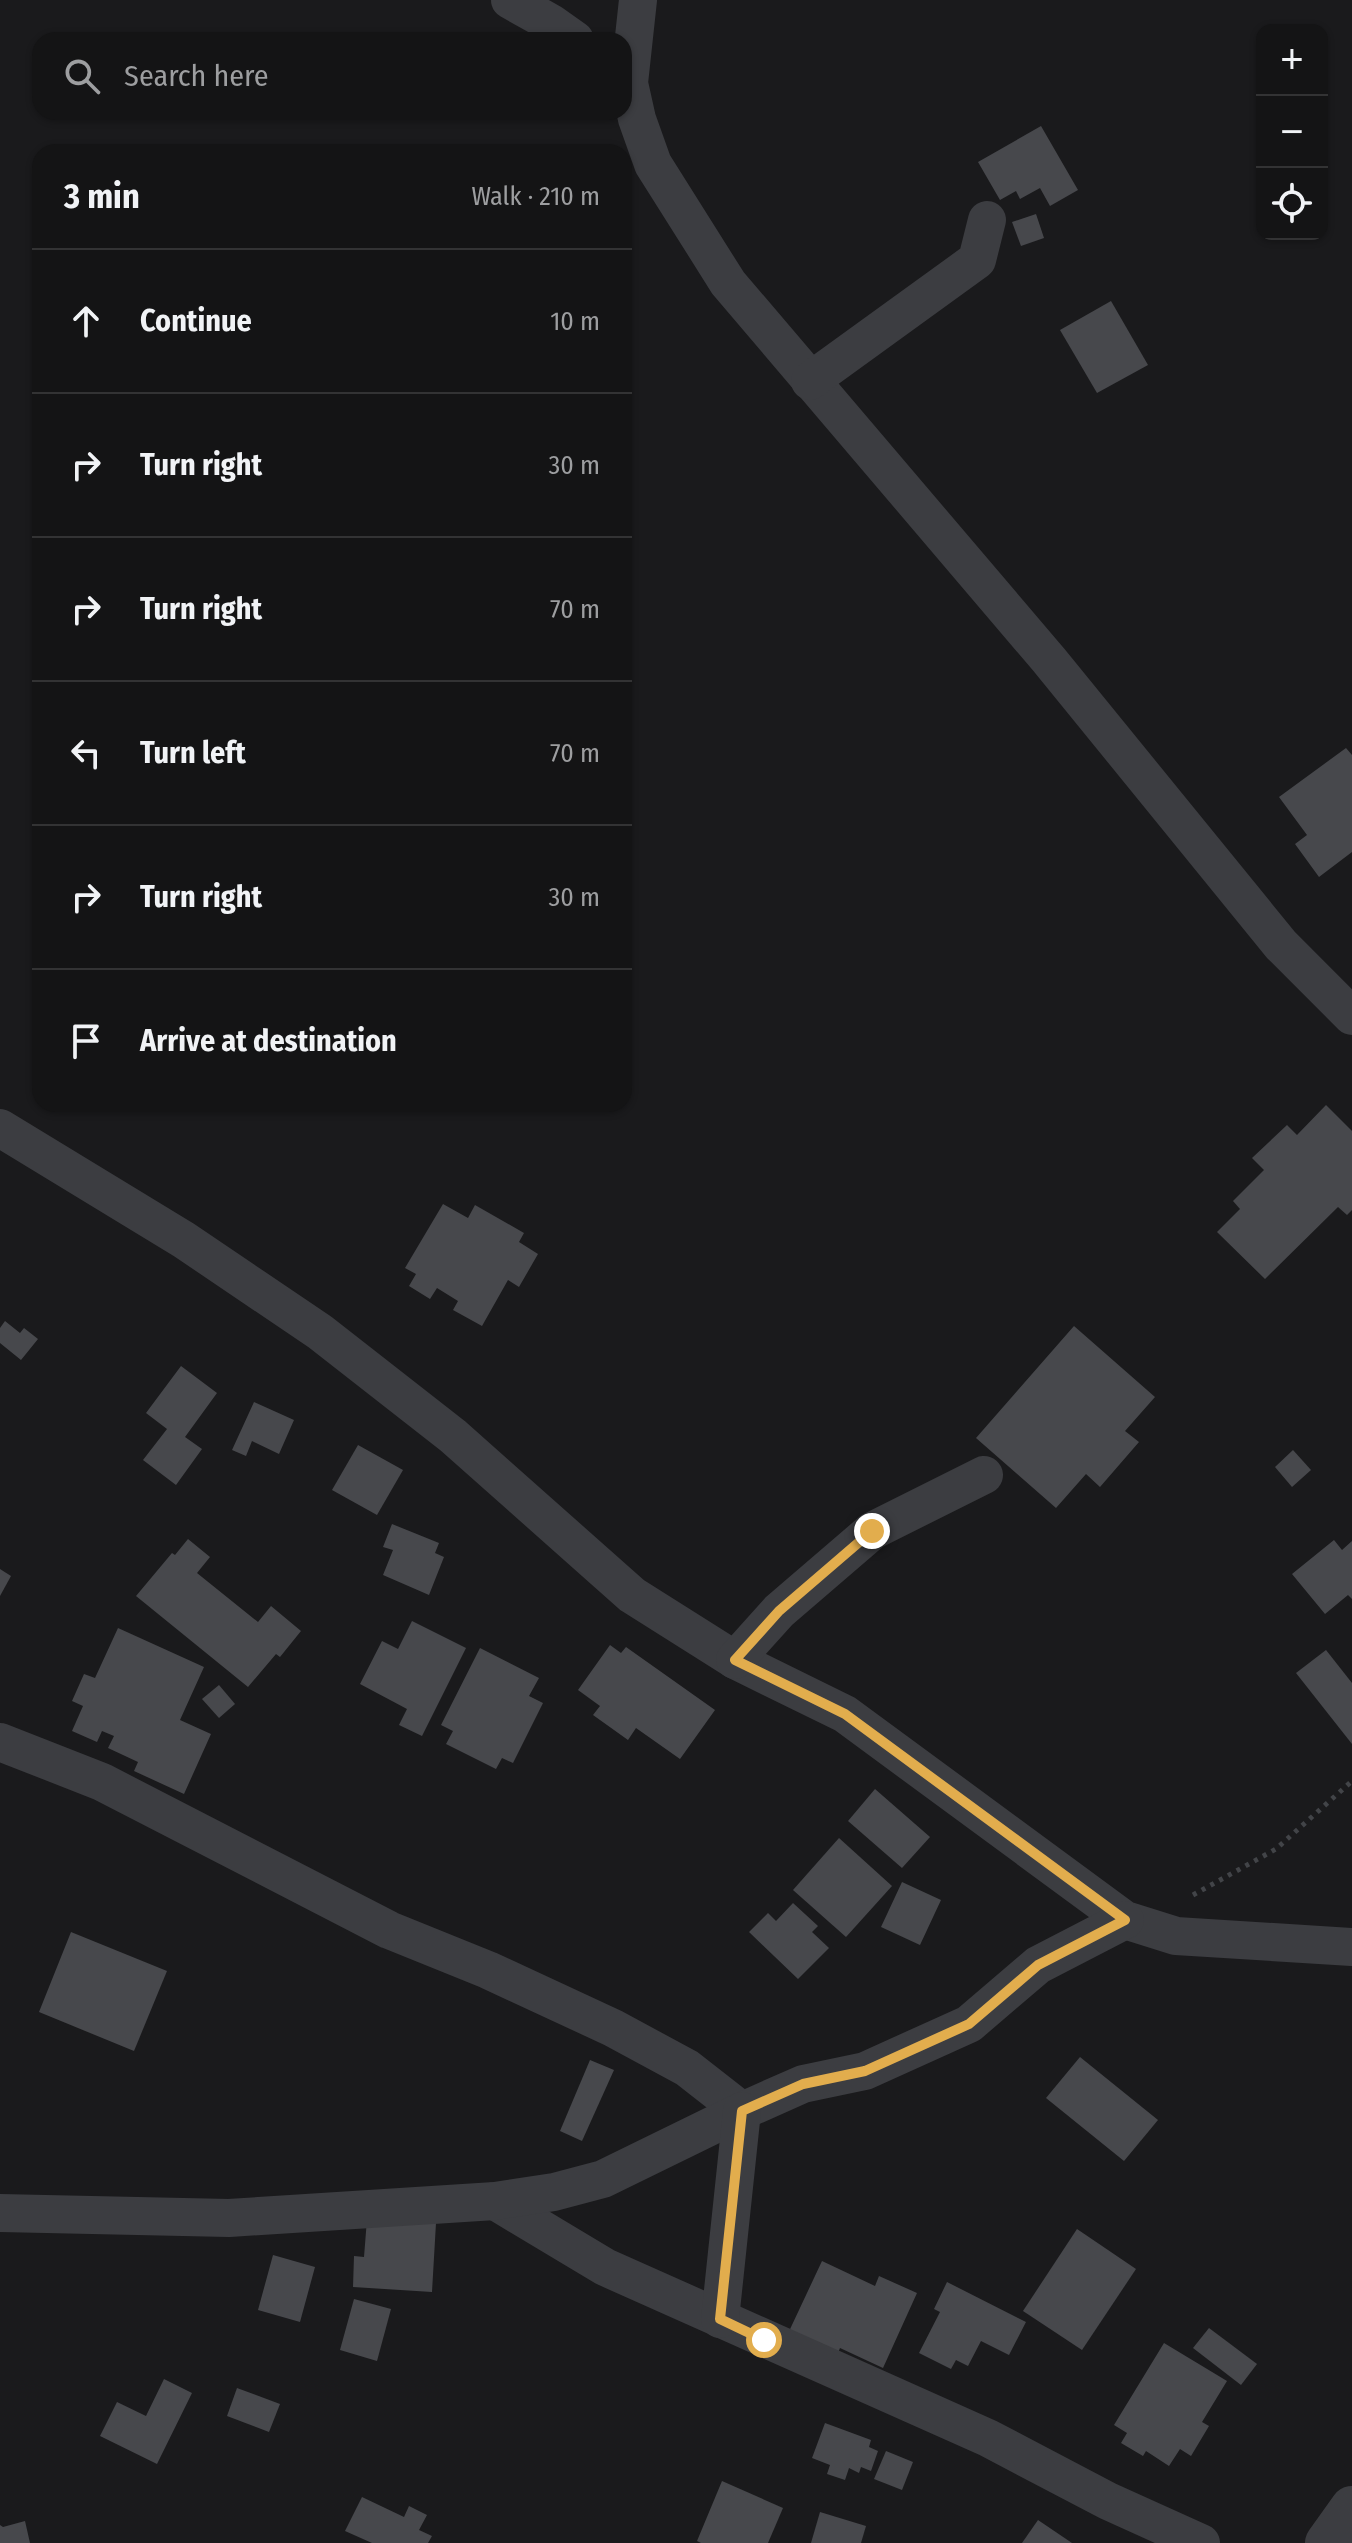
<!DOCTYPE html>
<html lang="en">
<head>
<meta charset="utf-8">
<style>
  :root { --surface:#141415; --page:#1d1d1e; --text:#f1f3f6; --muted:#9d9ea0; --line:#333334 }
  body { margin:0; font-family:"Fira Sans Condensed",sans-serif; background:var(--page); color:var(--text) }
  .controls { position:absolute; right:24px; top:24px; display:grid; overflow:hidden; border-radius:16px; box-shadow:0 2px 6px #0004 }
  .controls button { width:72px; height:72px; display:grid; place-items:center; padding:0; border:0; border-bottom:2px solid var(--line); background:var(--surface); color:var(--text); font:40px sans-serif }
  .stop { position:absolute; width:24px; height:24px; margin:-18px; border:6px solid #e2ad4d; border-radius:50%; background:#fff }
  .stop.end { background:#e2ad4d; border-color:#fff; box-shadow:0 2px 8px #0008 }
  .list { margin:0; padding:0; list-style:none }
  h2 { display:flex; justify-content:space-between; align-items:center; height:104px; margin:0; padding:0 32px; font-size:34px }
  h2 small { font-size:26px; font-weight:400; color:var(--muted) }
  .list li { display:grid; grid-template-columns:52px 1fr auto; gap:24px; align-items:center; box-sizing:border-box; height:144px; padding:0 32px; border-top:2px solid var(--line) }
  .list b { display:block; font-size:30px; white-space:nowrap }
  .list em { font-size:26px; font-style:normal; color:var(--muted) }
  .icon { flex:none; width:44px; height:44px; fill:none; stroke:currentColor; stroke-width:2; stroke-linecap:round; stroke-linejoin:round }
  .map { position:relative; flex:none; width:1352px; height:2543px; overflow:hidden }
  .search { position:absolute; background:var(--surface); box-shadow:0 2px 6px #0004; left:32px; top:32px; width:600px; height:88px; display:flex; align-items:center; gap:20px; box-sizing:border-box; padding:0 28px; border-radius:24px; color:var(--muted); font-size:30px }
  .panel { position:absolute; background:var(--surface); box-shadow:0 2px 6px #0004; left:32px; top:144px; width:600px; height:968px; border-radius:24px }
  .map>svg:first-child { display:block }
  .building { fill:#47484c }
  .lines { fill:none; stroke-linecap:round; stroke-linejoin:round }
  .path { stroke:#424448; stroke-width:5; stroke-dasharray:4 6; stroke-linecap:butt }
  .minor { stroke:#3c3d41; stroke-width:38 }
  .tertiary { stroke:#3c3d41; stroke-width:44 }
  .route { stroke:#e2ad4d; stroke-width:10 }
</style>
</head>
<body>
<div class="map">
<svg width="1352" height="2543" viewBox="0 0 1352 2543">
  <rect width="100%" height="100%" fill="#1a1a1c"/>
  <!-- building -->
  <g class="building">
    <path d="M1041,126l37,64 -28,16 -10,-18 -20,11 -4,-8 -16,9 -22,-38z"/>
    <path d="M1036,214l8,24 -23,8 -9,-24z"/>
    <path d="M1111,301l37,64 -51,28 -37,-63z"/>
    <path d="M1346,748l6,7v97l-33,25 -24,-33 12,-9 -28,-38z"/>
    <path d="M1326,1105l26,26v79l-5,5 -9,-8 -73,72 -48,-47 23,-23 -7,-8 31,-31 -12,-12 35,-33 10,10z"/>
    <path d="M443,1204l25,14 7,-13 49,28 -5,9 19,12 -19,33 -11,-7 -26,46 -29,-16 5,-9 -21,-13 -7,11 -21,-13 7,-12 -11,-6z"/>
    <path d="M5,1321l15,12 4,-5 14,11 -17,21 -21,-17v-15z"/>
    <path d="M1074,1326l81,71 -30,34 14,11 -39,45 -14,-13 -30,34 -80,-70z"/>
    <path d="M181,1366l36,27 -32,44 17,12 -26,36 -33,-25 24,-31 -21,-16z"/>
    <path d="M254,1402l40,18 -15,34 -27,-13 -6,15 -14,-6z"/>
    <path d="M358,1445l45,25 -26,45 -45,-25z"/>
    <path d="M1293,1450l18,20 -19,17 -17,-20z"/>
    <path d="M392,1524l47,19 -4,10 9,4 -15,38 -46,-20 10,-25 -10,-3z"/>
    <path d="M188,1539l22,18 -13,16 61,49 13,-16 30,25 -21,26 -4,-3 -28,33 -112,-91 36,-43 3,2z"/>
    <path d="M1334,1540l8,10 10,-9v58l-4,-4 -23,19 -33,-40z"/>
    <path d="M0,1569l11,7 -11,20z"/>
    <path d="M412,1621l54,27 -44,88 -23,-11 8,-16 -47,-25 22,-43 16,8z"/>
    <path d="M118,1628l86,39 -24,53 31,14 -27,60 -50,-23 4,-9 -30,-14 6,-12 -12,-5 -5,11 -25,-11 11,-25 -11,-5 12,-27 11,4z"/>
    <path d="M610,1645l11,8 5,-6 89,63 -35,49 -44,-31 -8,12 -35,-25 7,-9 -22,-16z"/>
    <path d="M480,1648l59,30 -10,18 14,7 -30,60 -11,-5 -6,11 -50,-25 7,-13 -12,-6z"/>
    <path d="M1326,1650l26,33v61l-56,-71z"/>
    <path d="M219,1685l16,19 -16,14 -17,-19z"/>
    <path d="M875,1789l55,48 -28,31 -54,-47z"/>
    <path d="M839,1838l53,48 -46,51 -53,-47z"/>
    <path d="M902,1882l39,18 -21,45 -39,-18z"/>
    <path d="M793,1903l25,23 -6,6 17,16 -31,31 -49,-47 19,-19 8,8z"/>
    <path d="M71,1932l96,39 -33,80 -95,-39z"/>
    <path d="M1080,2057l78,63 -34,41 -78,-63z"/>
    <path d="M590,2060l24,10 -32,71 -22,-10z"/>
    <path d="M367,2219l69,4 -4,69 -79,-5 1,-31 10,1z"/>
    <path d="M1077,2229l59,40 -54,81 -59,-39z"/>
    <path d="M273,2255l42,12 -15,55 -42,-12z"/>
    <path d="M822,2261l53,25 4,-10 38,17 -34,75 -43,-20 -7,17 -49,-23z"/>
    <path d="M947,2282l79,40 -17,33 -28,-14 -13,25 -12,-6 -5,9 -32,-16 21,-41 -6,-3z"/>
    <path d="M354,2299l37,10 -14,52 -37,-11z"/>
    <path d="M1209,2328l48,36 -16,21 -48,-37z"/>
    <path d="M1164,2343l63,38 -25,41 7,4 -18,30 -11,-7 -11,17 -23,-15 -3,5 -22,-13 6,-10 -13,-8z"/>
    <path d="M164,2379l28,14 -35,71 -57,-28 17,-34 29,14z"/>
    <path d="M237,2388l43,16 -11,28 -42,-16z"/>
    <path d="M825,2423l46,17 -2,7 9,4 -7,20 -10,-4 -2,6 -10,-5 -4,12 -18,-6 3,-9 -18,-7z"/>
    <path d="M886,2451l27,11 -11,28 -28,-11z"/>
    <path d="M722,2481l61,27 -15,35h-67l-4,-2z"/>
    <path d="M362,2497l42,20 5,-11 18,9 -8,15 13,6 -4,7h-56l-27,-12z"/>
    <path d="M820,2512l46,14 -5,17h-50z"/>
    <path d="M1038,2520l34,23h-50z"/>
    <path d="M25,2521l5,22h-30v-18l3,2z"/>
  </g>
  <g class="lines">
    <!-- path -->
    <path class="path" d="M1193,1895l83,-46 76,-68"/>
    <!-- minor -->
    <g class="minor">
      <path d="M510,0l41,23 24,17"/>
      <path d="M638,0l-9,83 8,36 16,45 75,119 321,377 232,285 71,71"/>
      <path d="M810,381l167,-121 10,-40"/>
      <path d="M0,1128l184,112 136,92 133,104 179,159 103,65 110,54 280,206 51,16 176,11"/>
      <path d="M735,1660l44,-49 93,-80 112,-56"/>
      <path d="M0,1742l102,40 287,148 99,40 125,58 74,40 55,43"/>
      <path d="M495,2201l110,66 383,171 120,63 93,42"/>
      <path d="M0,2213l229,5 266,-17 59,-9 49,-13 139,-68 61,-27 62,-13 104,-47 69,-59 87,-45"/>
      <path d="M720,2319l22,-208"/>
    </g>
    <!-- tertiary -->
    <path class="tertiary" d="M1327,2543l25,-35"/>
  </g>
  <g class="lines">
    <!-- route -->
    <path class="route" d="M764,2340l-44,-21 22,-208 61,-27 62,-13 104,-47 69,-59 87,-45 -280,-206 -110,-54 44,-49 93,-80"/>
  </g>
</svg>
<div class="controls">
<button>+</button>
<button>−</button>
<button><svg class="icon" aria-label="locate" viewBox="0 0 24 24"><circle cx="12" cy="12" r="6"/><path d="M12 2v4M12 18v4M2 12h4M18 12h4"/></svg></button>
</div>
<div class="stop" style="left:764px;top:2340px"></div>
<div class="stop end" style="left:872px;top:1531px"></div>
<div class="search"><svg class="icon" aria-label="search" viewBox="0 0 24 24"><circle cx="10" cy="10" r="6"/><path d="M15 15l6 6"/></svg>Search here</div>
<section class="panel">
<h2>3 min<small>Walk · 210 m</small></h2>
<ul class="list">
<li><svg class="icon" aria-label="ahead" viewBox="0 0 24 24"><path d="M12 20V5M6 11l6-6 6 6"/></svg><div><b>Continue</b></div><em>10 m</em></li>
<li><svg class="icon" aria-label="right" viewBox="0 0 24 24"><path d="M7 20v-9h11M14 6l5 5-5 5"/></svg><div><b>Turn right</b></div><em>30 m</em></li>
<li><svg class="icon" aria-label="right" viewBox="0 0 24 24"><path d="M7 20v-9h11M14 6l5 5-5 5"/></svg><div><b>Turn right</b></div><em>70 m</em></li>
<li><svg class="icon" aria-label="left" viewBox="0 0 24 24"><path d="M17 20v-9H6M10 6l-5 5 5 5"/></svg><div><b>Turn left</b></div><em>70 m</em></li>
<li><svg class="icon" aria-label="right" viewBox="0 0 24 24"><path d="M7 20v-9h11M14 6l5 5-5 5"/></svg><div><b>Turn right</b></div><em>30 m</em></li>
<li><svg class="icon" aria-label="arrive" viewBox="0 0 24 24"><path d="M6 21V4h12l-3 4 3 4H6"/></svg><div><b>Arrive at destination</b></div></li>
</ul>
</section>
</div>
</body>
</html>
